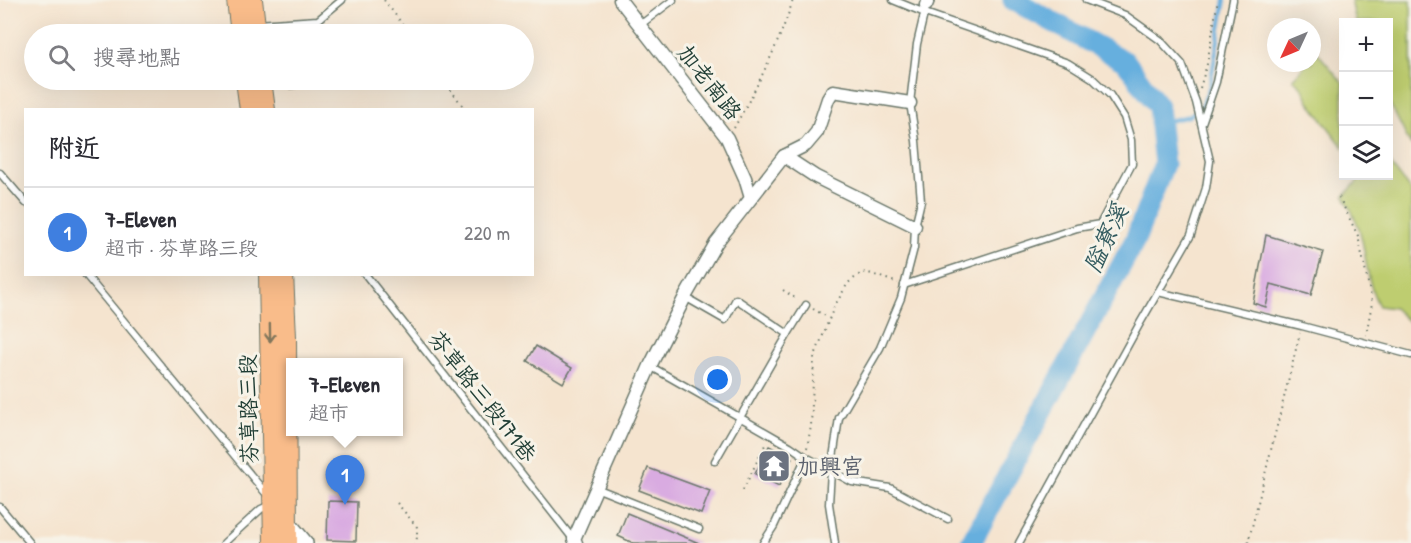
<!DOCTYPE html>
<html lang="zh-TW">
<head>
<meta charset="utf-8">
<style>
  :root { --surface:#fff; --page:#f7f7f7; --text:#2b2b33; --muted:#7c7c81; --line:#e1e1e2; --accent:#1f6fb2 }
  body { margin:0; font-family:"Patrick Hand","LXGW WenKai TC",sans-serif; background:var(--page); color:var(--text) }
  .controls { position:absolute; right:18px; top:18px; display:grid; overflow:hidden; border-radius:0px; box-shadow:0 6px 24px #0002 }
  .controls button { width:54px; height:54px; display:grid; place-items:center; padding:0; border:0; border-bottom:2px solid var(--line); background:var(--surface); color:var(--text); font:30px sans-serif }
  .compass { position:absolute; left:1267px; top:18px; width:54px; height:54px; border-radius:50%; background:var(--surface); box-shadow:0 6px 24px #0002; rotate:226deg }
  .you { position:absolute; left:718px; top:380px; width:21px; height:21px; margin:-15px; border:4px solid #fff; border-radius:50%; background:#1a73e8; box-shadow:0 0 0 9px #1a73e833 }
  .badge { display:grid; place-items:center; width:39px; height:39px; border-radius:50%; background:var(--accent); color:#fff; font-size:20px; font-weight:700 }
  .pin { position:absolute; translate:-50% -50px; filter:drop-shadow(0 2px 3px #0008) }
  .pin::after { content:''; position:absolute; top:32px; width:21px; height:18px; background:inherit; clip-path:polygon(0 0,100% 0,50% 100%) }
  .popup { position:absolute; left:286px; top:358px; width:117px; height:78px; box-sizing:border-box; display:grid; place-content:center; border-radius:0px; background:var(--surface); filter:drop-shadow(0 2px 4px #0005); font-size:20px; white-space:nowrap; color:var(--muted) }
  .popup b { font-size:22px; color:var(--text) }
  .popup::after { content:''; position:absolute; left:50%; top:100%; margin-left:-12px; border:12px solid transparent; border-top-color:var(--surface) }
  .list { margin:0; padding:0; list-style:none }
  h2 { display:flex; justify-content:space-between; align-items:center; height:78px; margin:0; padding:0 24px; font-size:26px }
  h2 small { font-size:20px; font-weight:400; color:var(--muted) }
  .list li { display:grid; grid-template-columns:39px 1fr auto; gap:18px; align-items:center; box-sizing:border-box; height:90px; padding:0 24px; border-top:2px solid var(--line) }
  .list b { display:block; font-size:22px; white-space:nowrap }
  .list p { margin:0; font-size:20px; white-space:nowrap; color:var(--muted) }
  .list em { font-size:20px; font-style:normal; color:var(--muted) }
  .icon { flex:none; width:33px; height:33px; fill:none; stroke:currentColor; stroke-width:2; stroke-linecap:round; stroke-linejoin:round }
  .map { position:relative; flex:none; width:1411px; height:543px; overflow:hidden }
  .search { position:absolute; background:var(--surface); box-shadow:0 6px 24px #0002; left:24px; top:24px; width:510px; height:66px; display:flex; align-items:center; gap:15px; box-sizing:border-box; padding:0 21px; border-radius:33px; color:var(--muted); font-size:22px }
  .panel { position:absolute; background:var(--surface); box-shadow:0 6px 24px #0002; left:24px; top:108px; width:510px; height:168px; border-radius:0px }
  .map>svg:first-child { display:block }
  .green { fill:#becd6f; stroke:#6e8552; stroke-width:1.5 }
  .lines { fill:none; stroke-linecap:round; stroke-linejoin:round }
  .stream { stroke:#66afde; stroke-width:4 }
  .river { stroke:#66afde; stroke-width:21 }
  .building { fill:#d9abe1 }
  .service-casing { stroke:#6a776a; stroke-width:9 }
  .minor-casing { stroke:#6a776a; stroke-width:15 }
  .tertiary-casing { stroke:#6a776a; stroke-width:18 }
  .primary-casing { stroke:#6a776a; stroke-width:22 }
  .path { stroke:#6a776a; stroke-width:2; stroke-dasharray:1.5 4.5; stroke-linecap:butt }
  .service { stroke:#fff; stroke-width:6 }
  .minor { stroke:#fff; stroke-width:12 }
  .tertiary { stroke:#fff; stroke-width:15 }
  .primary { stroke:#f9bc8a; stroke-width:20 }
  .oneway { stroke:#81765b }
  .labels { text-anchor:middle; dominant-baseline:central; stroke-width:6; stroke-linejoin:round; paint-order:stroke }
  .street-label { font-size:22px; fill:#1f3d34; stroke:#f7f3e8 }
  .worship-label { font-size:22px; fill:#5b616d; stroke:#f7f3e8; text-anchor:start }
  .water-label { font-size:24px; font-style:italic; fill:#315a5e; stroke:#f7f3e8 }
</style>
</head>
<body>
<div class="map">
<svg width="1411" height="543" viewBox="0 0 1411 543">
  <rect width="100%" height="100%" fill="#f7f3e8"/>
  <filter id="ink" filterUnits="userSpaceOnUse"><feTurbulence type="fractalNoise" baseFrequency=".0167" numOctaves="2"/><feDisplacementMap in="SourceGraphic" scale="12" xChannelSelector="R" yChannelSelector="G"/><feConvolveMatrix kernelMatrix="1 2 1 2 8 2 1 2 1" color-interpolation-filters="sRGB"/></filter>
  <filter id="wash" filterUnits="userSpaceOnUse"><feTurbulence type="fractalNoise" baseFrequency=".008" numOctaves="4" result="noise"/><feDisplacementMap in="SourceGraphic" scale="24" xChannelSelector="R" yChannelSelector="G"/><feGaussianBlur stdDeviation="1.35" result="paint"/><feColorMatrix in="noise" values="0 0 0 0 0 0 0 0 0 0 0 0 0 0 0 0 0 1.4 0 .05"/><feComposite in="paint" operator="in"/></filter>
  <g filter="url(#wash)">
    <rect width="100%" height="100%" fill="#f5e4cf"/>
    <!-- green -->
    <g class="green">
      <path d="M1351,0h60v146l-22,-44 -1,-80h-32z"/>
      <path d="M1317,52l26,31v64l-33,-44 -8,-16 -9,-8 14,-16h5v-5z"/>
      <path d="M1389,162l22,29v133l-17,-16 -15,-2c-12,-21 -12,-46 -18,-70 -3,-14 -11,-28 -17,-40l12,-13 5,-7h27z"/>
    </g>
    <g class="lines">
      <!-- stream -->
      <path class="stream" d="M1160,123l29,-7 13,-10 8,-21 15,-85"/>
      <!-- river -->
      <path class="river" d="M971,543l164,-303 29,-76 -6,-58 -32,-44 -113,-62"/>
    </g>
    <g id="blocks">
      <!-- building -->
      <g class="building">
        <path d="M289,80h30v6l-29,3z"/>
        <path d="M1266,235l57,17 -12,43 -40,-11 -5,23 -13,-4z"/>
        <path d="M536,346l36,22 -9,15 -36,-22z"/>
        <path d="M769,446l23,12 -13,28 -24,-12z"/>
        <path d="M648,468l62,23 -9,23 -62,-24z"/>
        <path d="M328,501l29,1 -1,39 -29,-1z"/>
        <path d="M627,513l72,30h-66l-15,-7z"/>
      </g>
    </g>
  </g>
  <g filter="url(#ink)">
    <use href="#blocks" fill-opacity="0" stroke="#6a776a" stroke-width="1.5"/>
    <g class="lines">
      <defs>
        <g id="service">
          <path d="M893,0l32,13 143,50 24,15 18,17 14,22 7,23 1,24 -32,60 -23,4 -173,57"/>
          <path d="M257,24l61,-4 24,-20"/>
          <path d="M640,25l33,-25"/>
          <path d="M1202,123l14,-41 17,-82"/>
          <path d="M0,173l26,30"/>
          <path d="M85,274l183,222"/>
          <path d="M365,274l208,265"/>
          <path d="M1158,292l144,34 109,29"/>
          <path d="M685,297l40,23 11,-21 52,35"/>
          <path d="M650,366l140,80 16,11 46,25 38,6 58,31"/>
          <path d="M715,461l73,-127 18,-29"/>
          <path d="M596,488l103,41"/>
          <path d="M0,507l30,36"/>
          <path d="M224,543l37,-34 9,-4"/>
          <path d="M763,543l11,-17 32,-69"/>
          <path d="M835,543l-6,-39 2,-33 8,-53 41,-70 21,-50 13,-50 1,-22 6,-25 -5,-60 -6,-38 7,-59 8,-34"/>
          <path d="M1019,543l120,-218 52,-90 15,-47 4,-27 -14,-59 -14,-38 -22,-24 -35,-25 -39,-15"/>
        </g>
        <g id="minor">
          <path d="M620,0l107,138 18,40 6,20"/>
          <path d="M926,5l2,-5"/>
          <path d="M784,156l32,21 99,49"/>
          <path d="M576,543l-2,-4 76,-173 35,-69 31,-54 68,-87 22,-11 11,-13 11,-33 5,-8 77,12"/>
        </g>
        <path id="tertiary" d="M284,518l21,25"/>
        <g id="primary">
          <path d="M237,0l4,34"/>
          <path d="M252,0l4,34"/>
          <path d="M246,80l4,30"/>
          <path d="M261,80l4,30"/>
          <path d="M269,274l5,269"/>
          <path d="M283,274l3,63 1,206"/>
        </g>
      </defs>
      <!-- service casing -->
      <use href="#service" class="service-casing"/>
      <!-- minor casing -->
      <use href="#minor" class="minor-casing"/>
      <!-- tertiary casing -->
      <use href="#tertiary" class="tertiary-casing"/>
      <!-- primary casing -->
      <use href="#primary" class="primary-casing"/>
      <!-- path -->
      <g class="path">
        <path d="M384,0l26,34"/>
        <path d="M443,80l23,30"/>
        <path d="M1200,88l7,-24 11,-64"/>
        <path d="M734,128c23,-41 45,-84 59,-128"/>
        <path d="M1339,197l19,39 13,61 1,6 -6,32"/>
        <path d="M783,290l15,10"/>
        <path d="M813,309l16,9"/>
        <path d="M807,448l4,-22 3,-68 20,-51 14,-24 12,-9 6,-2 32,11"/>
        <path d="M743,490l23,-47"/>
        <path d="M397,503l20,24v11l-3,5"/>
        <path d="M1248,543l52,-210"/>
      </g>
      <!-- service -->
      <use href="#service" class="service"/>
      <!-- minor -->
      <use href="#minor" class="minor"/>
      <!-- tertiary -->
      <use href="#tertiary" class="tertiary"/>
      <!-- primary -->
      <use href="#primary" class="primary"/>
    </g>
    <!-- one-way arrows -->
    <defs><path id="oneway-shaft" d="M-6 0H5M1.5-3L5.5 0L1.5 3" fill="none" stroke-width="1.6" stroke-linecap="round" stroke-linejoin="round" transform="scale(1.5)"/></defs>
    <use class="oneway" href="#oneway-shaft" transform="translate(270 333) rotate(89)"/>
  </g>
  <!-- icons -->
  <defs>
    <symbol id="temple-square" viewBox="-11 -11 22 22"><rect x="-9" y="-9" width="18" height="18" rx="4" fill="#6b7280" stroke="#f7f3e8"/><path d="M0-6L5-2H3V0L6.5 2.5H4V6H1.5V3h-3V6H-4V2.5H-6.5L-3 0V-2H-5Z" fill="#fff"/></symbol>
  </defs>
  <g fill-rule="evenodd">
    <use href="#temple-square" x="755" y="447" width="38" height="38"/>
  </g>
  <g class="labels">
    <!-- street labels -->
    <g class="street-label">
      <text transform="translate(710 82) rotate(52)">加老南路</text>
      <text transform="translate(483 396) rotate(52)">芬草路三段171巷</text>
      <text transform="translate(248 409) rotate(-91)">芬草路三段</text>
    </g>
    <!-- worship labels -->
    <g class="worship-label">
      <text x="797" y="466">加興宮</text>
    </g>
    <!-- water labels -->
    <g class="water-label">
      <text transform="translate(1105 238) rotate(-65)">隘寮溪</text>
    </g>
  </g>
</svg>
<div class="controls">
<button>+</button>
<button>−</button>
<button><svg class="icon" aria-label="layers" viewBox="0 0 24 24"><path d="M12 4l9 5-9 5-9-5zM3 14l9 5 9-5"/></svg></button>
</div>
<svg class="compass" viewBox="-18 -18 36 36"><path d="M0-13l5 13h-10z" fill="#e53935"/><path d="M0 13l5-13h-10z" fill="#7c7c81"/></svg>
<div class="you"></div>
<div class="pin badge" style="left:345px;top:505px;background:#3f7fe0">1</div>
<div class="popup"><b>7-Eleven</b>超市</div>
<div class="search"><svg class="icon" aria-label="search" viewBox="0 0 24 24"><circle cx="10" cy="10" r="6"/><path d="M15 15l6 6"/></svg>搜尋地點</div>
<section class="panel">
<h2>附近<small></small></h2>
<ul class="list">
<li><span class="badge" style="background:#3f7fe0">1</span><div><b>7-Eleven</b><p>超市 · 芬草路三段</p></div><em>220 m</em></li>
</ul>
</section>
</div>
</body>
</html>
